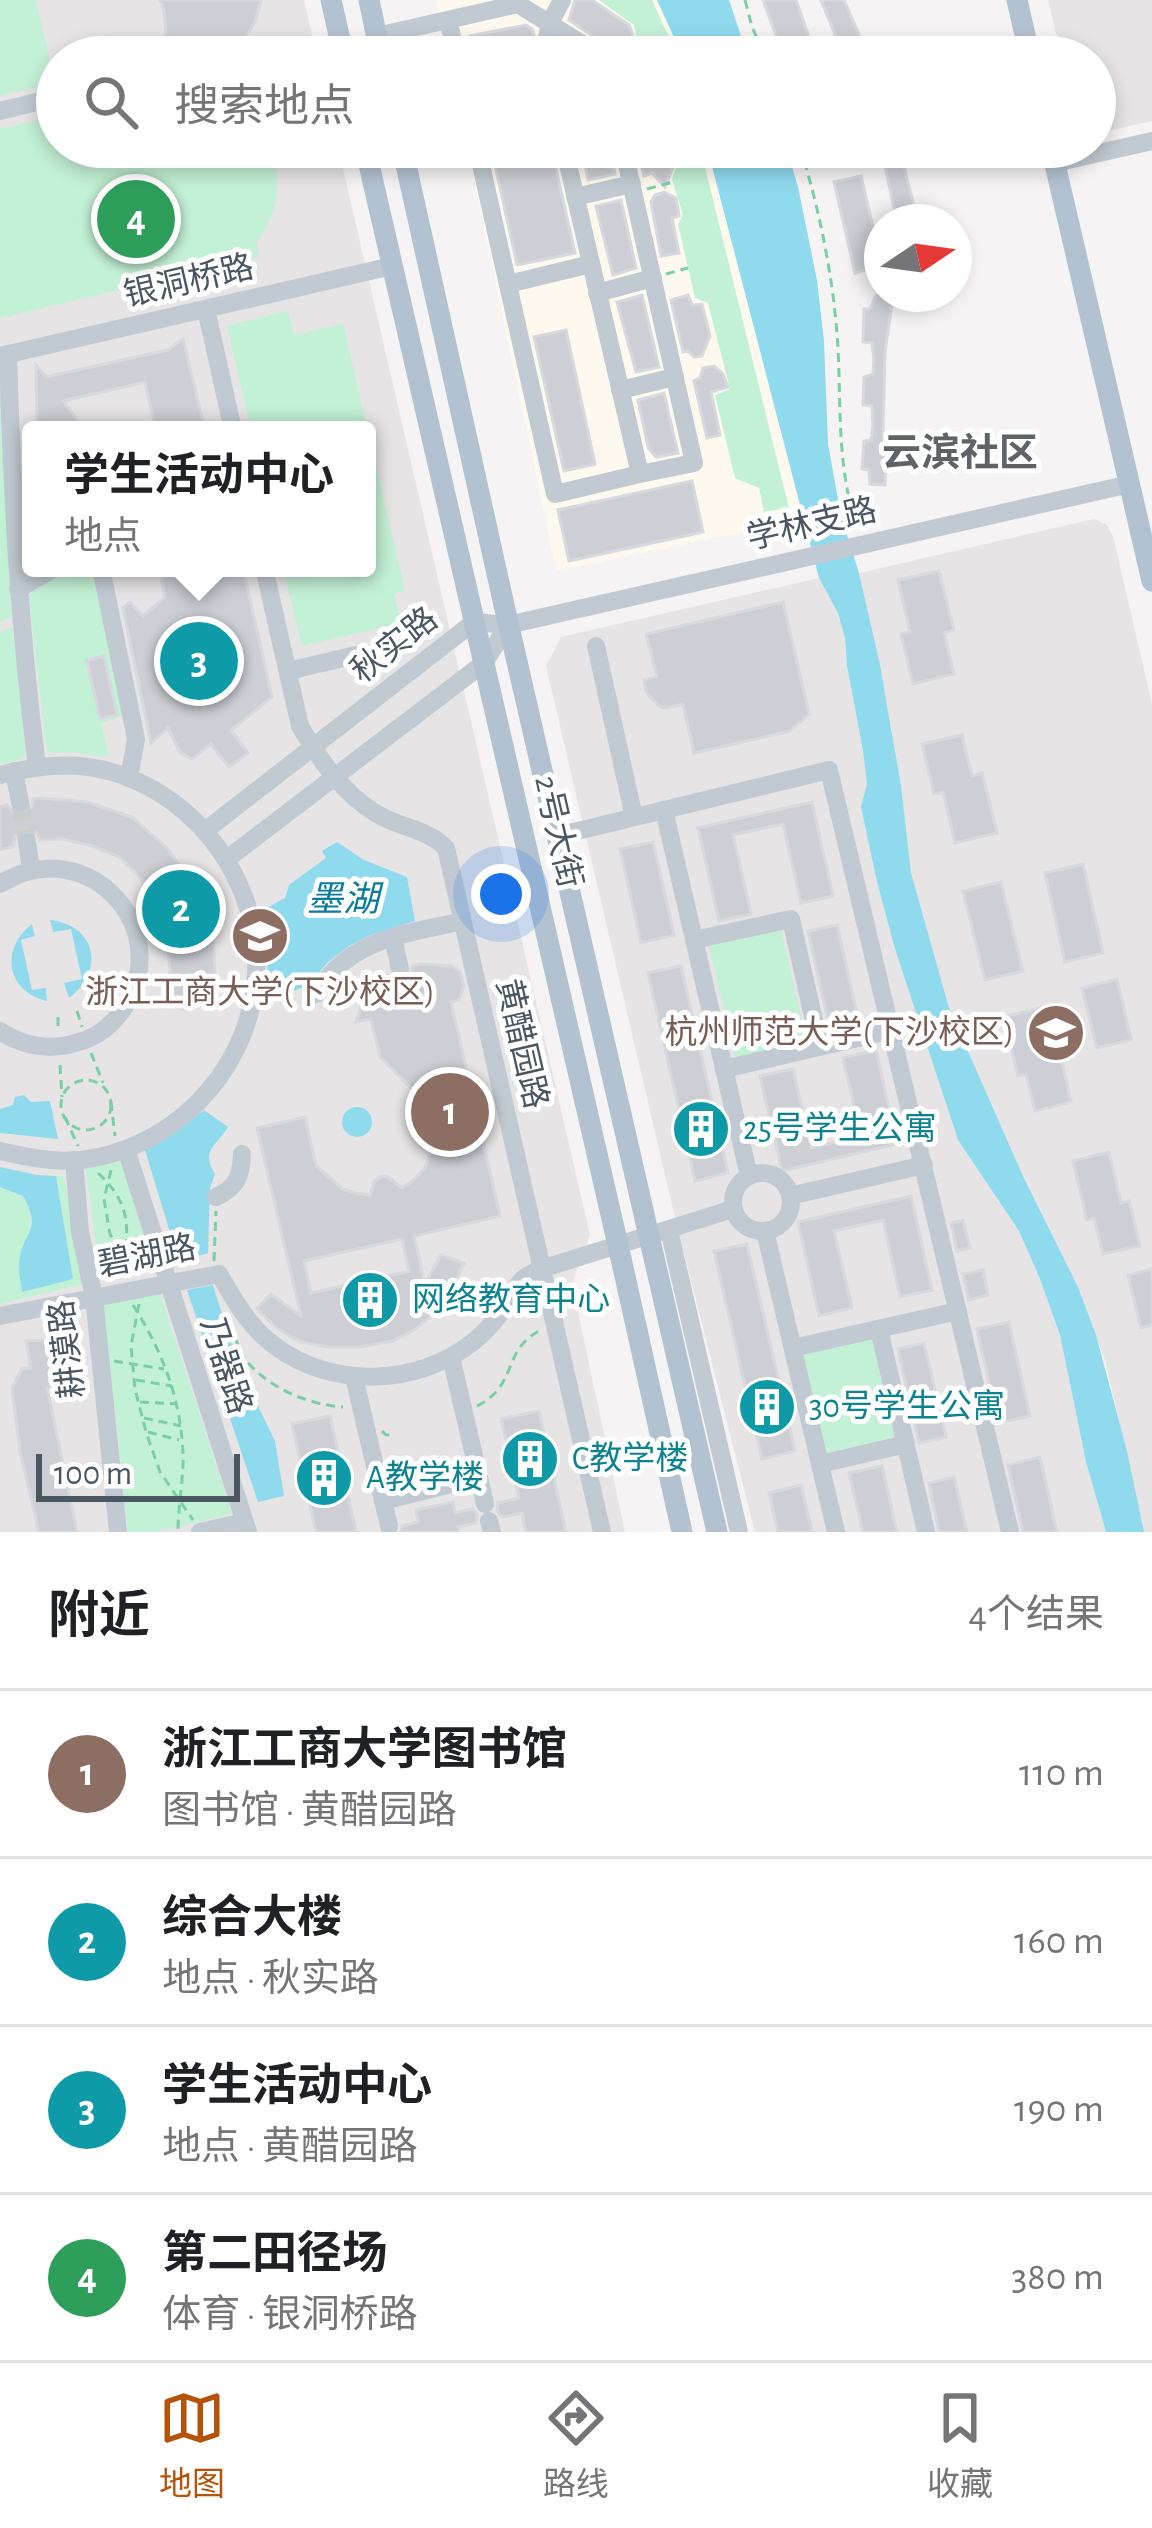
<!DOCTYPE html>
<html lang="zh">
<head>
<meta charset="utf-8">
<style>
  :root { --surface:#fff; --page:#f6f6f6; --text:#202124; --muted:#757577; --line:#e0e0e0; --accent:#b45309 }
  body { margin:0; font-family:"Alegreya Sans","Noto Sans SC",sans-serif; background:var(--page); color:var(--text) }
  .compass { position:absolute; left:864px; top:204px; width:108px; height:108px; border-radius:50%; background:var(--surface); box-shadow:0 6px 18px #0003; rotate:77deg }
  .scale { position:absolute; left:36px; bottom:30px; width:204px; box-sizing:border-box; padding-left:12px; border:6px solid #4a5661; border-top:0; font-size:33px; line-height:42px; white-space:nowrap; color:#4a5661; -webkit-text-stroke:9px #fff; paint-order:stroke }
  .you { position:absolute; left:501px; top:894px; width:42px; height:42px; margin:-30px; border:9px solid #fff; border-radius:50%; background:#1a73e8; box-shadow:0 0 0 18px #1a73e833 }
  .badge { display:grid; place-items:center; width:78px; height:78px; border-radius:50%; background:var(--accent); color:#fff; font-size:39px; font-weight:700 }
  .pin { position:absolute; translate:-50% -50%; border:6px solid #fff; box-shadow:0 3px 12px #0006 }
  .popup { position:absolute; left:22px; top:421px; width:354px; height:156px; box-sizing:border-box; display:grid; place-content:center; border-radius:12px; background:var(--surface); filter:drop-shadow(0 3px 9px #0005); font-size:39px; white-space:nowrap; color:var(--muted) }
  .popup b { font-size:45px; color:var(--text) }
  .popup::after { content:''; position:absolute; left:50%; top:100%; margin-left:-24px; border:24px solid transparent; border-top-color:var(--surface) }
  .list { margin:0; padding:0; list-style:none }
  h2 { display:flex; justify-content:space-between; align-items:center; height:156px; margin:0; padding:0 48px; font-size:51px }
  h2 small { font-size:39px; font-weight:400; color:var(--muted) }
  .list li { display:grid; grid-template-columns:78px 1fr auto; gap:36px; align-items:center; box-sizing:border-box; height:168px; padding:0 48px; border-top:3px solid var(--line) }
  .list b { display:block; font-size:45px; white-space:nowrap }
  .list p { margin:0; font-size:39px; white-space:nowrap; color:var(--muted) }
  .list em { font-size:39px; font-style:normal; color:var(--muted) }
  .icon { flex:none; width:66px; height:66px; fill:none; stroke:currentColor; stroke-width:2; stroke-linecap:round; stroke-linejoin:round }
  .map { position:relative; flex:none; width:1152px; height:1532px; overflow:hidden }
  .search { position:absolute; background:var(--surface); box-shadow:0 6px 18px #0003; left:36px; right:36px; top:36px; height:132px; display:flex; align-items:center; gap:30px; box-sizing:border-box; padding:0 42px; border-radius:66px; color:var(--muted); font-size:45px }
  .sheet { height:828px; background:var(--surface) }
  nav { display:flex; justify-content:space-around; align-items:center; box-sizing:border-box; height:168px; border-top:3px solid var(--line); background:var(--surface); font-size:33px; color:var(--muted) }
  nav a { display:grid; justify-items:center; gap:6px }
  nav .on { color:var(--accent) }
  .map>svg:first-child { display:block }
  .commercial { fill:#fdf9ef }
  .education { fill:#e6e4e5; fill-rule:evenodd }
  .green { fill:#c3f1d5 }
  .water { fill:#90daee }
  .building { fill:#cdcfd5; stroke:#d7d9de; stroke-width:3; fill-rule:evenodd }
  .lines { fill:none; stroke-linecap:round; stroke-linejoin:round }
  .minor-tunnel { stroke:#caccce; stroke-width:18; stroke-dasharray:18 9; stroke-linecap:butt }
  .path { stroke:#7ad0a6; stroke-width:3; stroke-dasharray:9 6; stroke-linecap:butt }
  .minor { stroke:#c1cad2; stroke-width:18 }
  .major { stroke:#b3c2d1; stroke-width:21 }
  .labels { text-anchor:middle; dominant-baseline:central; stroke-width:10; stroke-linejoin:round; paint-order:stroke }
  .street-label { font-size:33px; fill:#4a5661; stroke:#fff }
  .education-label { font-size:33px; fill:#785e54; stroke:#fff }
  .culture-label { font-size:33px; fill:#0d838f; stroke:#fff; text-anchor:start }
  .water-label { font-size:36px; font-style:italic; fill:#0c7c9b; stroke:#fff }
  .quarter-label { font-size:39px; font-weight:bold; fill:#5f6368; stroke:#fff }
</style>
</head>
<body>
<div class="map">
<svg width="1152" height="1532" viewBox="0 0 1152 1532">
  <rect width="100%" height="100%" fill="#f5f3f3"/>
  <!-- commercial -->
  <g class="commercial">
    <path d="M436,0h285l13,57h-286z"/>
    <path d="M467,147h286l78,367 -275,57z"/>
  </g>
  <!-- education -->
  <g class="education">
    <path d="M0,0h304l13,57h-260v90h281l252,1088 -18,49 53,248h-625zM31,430h336v138h-336z"/>
    <path d="M1048,0h104v121l-45,10 -12,-8v-66h-33z"/>
    <path d="M1094,519l12,5 7,12 39,168v828h-8l-38,-169 -28,-76 -55,-111 -74,-168 -20,-66 -19,-69 -19,-147 -32,-153z"/>
    <path d="M819,578l19,35 7,25 2,28 16,85 4,33 -5,23 15,75 18,67 63,191 61,91 21,48 20,56 26,127 20,70h-351l-79,-310 -130,-556 15,-29z"/>
  </g>
  <!-- green -->
  <g class="green">
    <path d="M0,0h36l19,83 -55,13z"/>
    <path d="M599,0h53l26,57h-16l-1,-3 -22,-6 -5,-23z"/>
    <path d="M57,116v31h212c16,34 9,67 -13,96l3,14 -259,61v-189z"/>
    <path d="M676,147h24l89,361 -25,4 -5,-24 -24,-10 -20,-83 15,-6 -22,-86 -13,-5 -17,-74 5,-9 -11,-36 6,-19z"/>
    <path d="M288,311l6,24 49,-11 62,266 -11,4 7,29 -99,23 -19,-78h84v-138h-116l-24,-104z"/>
    <path d="M0,374l12,243 -12,5z"/>
    <path d="M71,568h23l31,147 -24,8 8,34 -37,-5 -21,1 -5,-5 -17,-152 9,-10z"/>
    <path d="M12,627l16,118 -5,14 -23,5v-132z"/>
    <path d="M781,930l26,112 -72,17 -26,-113z"/>
    <path d="M120,1156l33,110 -52,14 -16,-116z"/>
    <path d="M56,1176h8l19,108 -83,20v-117l23,9c15,28 6,38 -4,67l54,16z"/>
    <path d="M160,1293l72,221 -76,18h-28l-24,-227z"/>
    <path d="M877,1338l22,98 -78,18 -22,-98z"/>
  </g>
  <!-- water -->
  <g class="water">
    <path d="M657,0h72l19,57h-65z"/>
    <path d="M707,147h79l12,40 19,93 7,61 4,103 13,72 18,57 21,92 21,121 10,87 38,135 74,168 55,111 18,48 31,116 17,81h-38l-20,-70 -26,-127 -20,-56 -21,-48 -61,-91 -63,-191 -18,-67 -16,-75 6,-23 -4,-33 -16,-85 -2,-28 -7,-25 -19,-35z"/>
    <path d="M337,842l27,18 43,17 8,44 -44,14 -22,11 -21,16 -22,25 -45,12c11,-28 7,-58 -2,-87l26,-14 4,-13 37,-27 -4,-7z"/>
    <path d="M50,920c46,5 56,51 19,78l-5,-15 18,-4 -11,-50 -18,3z"/>
    <path d="M32,924l3,12 -14,4 11,50 14,-2 1,13c-41,-10 -47,-52 -15,-77z"/>
    <path d="M24,1095l7,7 19,-1 8,38 -58,-6v-24l13,-4 2,-8z"/>
    <circle cx="357" cy="1122" r="15"/>
    <path d="M204,1110l24,17c-12,20 -28,23 -13,47l-5,14 -2,65 -29,9 -34,-112 27,-15z"/>
    <path d="M0,1167l37,8 19,1 17,103 -51,13c-1,-9 -4,-21 -3,-30 4,-32 24,-30 4,-66l-23,-9z"/>
    <path d="M213,1285l25,80 37,76 9,55 -26,6 -71,-212z"/>
  </g>
  <!-- building -->
  <g class="building">
    <path d="M160,0h101l-6,22 -11,17 -15,13 -14,5h-32l-23,-9 6,-15 -2,-23z"/>
    <path d="M575,0h17l37,25 4,11 -4,9 -12,1 -3,4 -45,-30z"/>
    <path d="M763,0h33l20,57h-32z"/>
    <path d="M821,0h23l22,51 -22,6z"/>
    <path d="M526,25l6,4 2,6 -4,22h-60l-3,-18 3,-3z"/>
    <path d="M491,147h60l24,106 -58,12z"/>
    <path d="M582,147h28l5,27 -27,6z"/>
    <path d="M637,147h36l3,13 -11,27 -13,-14 -8,3z"/>
    <path d="M818,147h47v2l-41,14z"/>
    <path d="M881,147h18l19,75h-21z"/>
    <path d="M861,176l21,89 -27,8 -21,-91z"/>
    <path d="M664,192l12,6 3,18 -7,2 7,35 -18,3 -10,-54 4,-7z"/>
    <path d="M621,200l15,68 -23,7 -17,-69z"/>
    <path d="M642,295l17,72 -23,5 -19,-70z"/>
    <path d="M688,295l4,10 10,-1 8,32 -8,20 -8,1 -6,-6 -5,1 -12,-52z"/>
    <path d="M876,295l17,2 -8,55 -2,81 4,1 -2,51 -15,-1 -1,-14 -7,-1 2,-28 7,-1 2,-14 -1,-20 -9,-1 1,-28 9,-3 1,-15 -2,-16 -9,-1 1,-33h6z"/>
    <path d="M566,330l29,134 -31,7 -30,-134z"/>
    <path d="M183,339l22,91h-49l-11,-48 -82,19 22,29h-48l-1,-65 10,12 122,-27z"/>
    <path d="M714,366l9,8 5,13 -17,5 9,43 -13,3 -13,-57 6,-3 3,-10z"/>
    <path d="M664,393l14,60 -22,4 -8,-10 -10,-47z"/>
    <path d="M692,481l11,51 -134,29 -11,-51z"/>
    <path d="M159,568h84l29,129 -41,33 17,23 -19,14 -18,-23 -19,15 -12,-6 -12,-25 -17,15 -28,-135 7,-6 13,14 22,-19z"/>
    <path d="M939,571l15,59 -10,3 10,41 -41,10 -12,-50 9,-2 -12,-52z"/>
    <path d="M783,602l26,112 -19,17 -96,22 -11,-49 -17,4 -7,-2 -13,-14 -2,-12 13,-3 -11,-43z"/>
    <path d="M104,656l13,59 -17,4 -13,-59z"/>
    <path d="M962,735l10,41 10,-3 15,60 -42,10 -12,-51 -9,2 -12,-50z"/>
    <path d="M39,798l48,4 45,15 37,33 26,39 18,46 3,54 -27,1 -3,20 -23,-7 7,-33 -4,-40 -15,-41 -32,-32 -26,-11 -30,-7 -23,1 -3,-7 -11,-4 -11,7 -1,10 -14,4v-43l7,-2 8,9 9,1 8,-8 1,-8z"/>
    <path d="M812,802l21,94 -32,7 -18,-79 -50,11 18,79 -32,7 -21,-93z"/>
    <path d="M653,842l21,93 -33,8 -21,-94z"/>
    <path d="M1083,864l20,89 -38,9 -20,-89z"/>
    <path d="M1001,882l22,89 -38,9 -22,-89z"/>
    <path d="M837,925l21,93 -29,7 -21,-94z"/>
    <path d="M420,964l31,2 9,6 4,14 -5,14 -8,2 49,214 -86,20 11,47 16,-28 23,8 -20,41 -27,24 -24,13 -34,6h-30l-28,-5 -23,-13 -21,-20 14,-15 30,22 -44,-188 48,-11 11,49 27,23 13,4 14,2 5,-14 6,-5 7,1 14,11 13,-9 10,-11 6,-17 -2,-28 -6,-16 -11,-18 -32,-32 -9,-38 -15,3 6,-18 21,-26 5,-3 7,6 9,1 8,-8 1,-8zM402,1239l7,32 -98,22 -7,-32z"/>
    <path d="M681,966l47,207 -33,8 -47,-208z"/>
    <path d="M1117,979l14,61 -34,8 -15,-60z"/>
    <path d="M1041,1008l12,52 8,-2 10,44 -36,9 -9,-37 -8,2 -14,-59z"/>
    <path d="M876,1050l21,94 -115,27 -22,-95 33,-7 18,79 50,-12 -18,-78z"/>
    <path d="M1109,1152l12,51 8,-2 11,45 -37,8 -9,-36 -7,2 -14,-59z"/>
    <path d="M911,1196l21,94 -32,7 -17,-77 -49,11 18,77 -33,8 -21,-94z"/>
    <path d="M963,1220l7,28 -13,3 -6,-28z"/>
    <path d="M747,1244l48,207 -33,8 -48,-208z"/>
    <path d="M1152,1269v56l-11,3 -13,-53z"/>
    <path d="M983,1270l5,25 -19,5 -6,-26z"/>
    <path d="M1009,1322l21,94 -32,7 -21,-94z"/>
    <path d="M50,1340l22,14 8,11 4,16 -37,7 30,144h-38l-19,-81 -8,-63 10,-19 9,-1 -5,-27z"/>
    <path d="M924,1343l22,94 -27,6 -21,-94z"/>
    <path d="M539,1411l27,121h-40l-4,-19 -20,4 -5,-7 1,-7 21,-5 -18,-79z"/>
    <path d="M330,1416l26,116h-40l-24,-108z"/>
    <path d="M1040,1457l17,75h-34l-15,-67z"/>
    <path d="M882,1466l15,66h-34l-14,-59z"/>
    <path d="M954,1477l13,55h-28l-10,-49z"/>
    <path d="M801,1485l11,47h-34l-9,-39z"/>
    <path d="M453,1502l2,11 18,-4 4,6 -1,8 -18,4 1,5h-58l1,-6 16,-4 -2,-12z"/>
  </g>
  <g class="lines">
    <!-- minor-tunnel -->
    <path class="minor-tunnel" d="M20,802l7,40"/>
    <!-- path -->
    <g class="path">
      <path d="M745,0l7,27 14,30"/>
      <path d="M800,147c20,64 34,134 38,201 3,59 -1,118 18,175"/>
      <path d="M647,189l26,-7"/>
      <path d="M666,274l22,-6"/>
      <path d="M77,1011l5,16"/>
      <path d="M58,1017v15"/>
      <path d="M91,1053l12,30"/>
      <path d="M60,1065l2,32"/>
      <circle cx="86" cy="1105" r="25"/>
      <path d="M111,1102l4,34"/>
      <path d="M65,1117l13,29"/>
      <path d="M111,1170l-7,29 6,35 23,39"/>
      <path d="M98,1173c37,35 28,55 27,100"/>
      <path d="M214,1261l2,-50"/>
      <path d="M139,1304l-8,42 4,43 11,43 14,40 33,48"/>
      <path d="M133,1305c31,49 51,101 50,161 -1,22 -5,43 -5,66"/>
      <path d="M230,1322c5,16 10,33 22,45 22,23 59,38 91,40"/>
      <path d="M114,1361l50,8"/>
      <path d="M136,1380l36,6"/>
      <path d="M140,1402l37,2"/>
      <path d="M477,1406c42,-21 24,-56 64,-76"/>
      <path d="M144,1418l37,8"/>
      <path d="M382,1431l4,4h7"/>
      <path d="M148,1432l31,8"/>
    </g>
    <!-- minor -->
    <g class="minor">
      <path d="M448,20l9,37"/>
      <path d="M377,36l141,-32 85,53"/>
      <path d="M543,57l7,-34 12,-23"/>
      <path d="M0,111l57,-14"/>
      <path d="M477,147l78,347 85,-20"/>
      <path d="M564,147l76,327 54,-11 -71,-316"/>
      <path d="M1055,163l97,-22"/>
      <path d="M575,197l57,-13"/>
      <path d="M508,284l83,-20"/>
      <path d="M597,293l56,-15"/>
      <path d="M206,309l27,121"/>
      <path d="M8,354c4,139 11,274 29,412"/>
      <path d="M0,356l392,-90"/>
      <path d="M620,390l55,-13"/>
      <path d="M101,568l35,171 -7,39"/>
      <path d="M264,568l36,158c20,34 42,67 77,88 23,14 49,14 69,34l156,684"/>
      <path d="M18,589l37,-21"/>
      <path d="M596,646l38,171"/>
      <path d="M288,671l68,-16"/>
      <path d="M14,771l6,31"/>
      <path d="M0,775c27,-7 53,-11 81,-9 106,11 187,115 174,220 -11,90 -84,163 -174,174 -27,3 -54,-3 -81,-9"/>
      <path d="M664,810l85,366"/>
      <path d="M206,830l268,-208 34,3 622,-141"/>
      <path d="M557,836l272,-66 181,762"/>
      <path d="M27,842l4,28"/>
      <path d="M227,859l257,-196 24,-38"/>
      <path d="M0,884c89,-56 184,52 117,133 -9,11 -23,21 -38,25 -27,9 -55,5 -79,-11"/>
      <path d="M393,938l7,31"/>
      <path d="M694,940l97,-21 29,128"/>
      <path d="M316,994c34,-56 87,-59 146,-73"/>
      <path d="M724,1069l168,-39"/>
      <path d="M126,1149l122,383"/>
      <path d="M74,1160l6,72 14,65 24,235"/>
      <circle cx="762" cy="1202" r="29"/>
      <path d="M790,1196l134,-31"/>
      <path d="M216,1197c21,-10 25,-20 26,-43"/>
      <path d="M669,1230l70,302"/>
      <path d="M765,1231l71,301"/>
      <path d="M0,1316l219,-42c16,27 30,53 56,72 57,43 143,40 198,-4 11,-9 23,-22 31,-34 7,-10 11,-23 20,-30 5,-4 11,-6 17,-9l192,-60"/>
      <path d="M879,1329l47,203"/>
      <path d="M793,1348l165,-37"/>
      <path d="M354,1377l35,149"/>
      <path d="M820,1464l86,-20"/>
      <path d="M479,1477l6,27"/>
      <path d="M383,1501l96,-24 -28,-120"/>
      <path d="M489,1521l3,11"/>
      <path d="M200,1532l44,-10"/>
    </g>
    <!-- major -->
    <g class="major">
      <path d="M331,0l13,57"/>
      <path d="M369,0l12,57"/>
      <path d="M1017,0l13,57"/>
      <path d="M365,147l253,1098 64,287"/>
      <path d="M402,147l102,458 213,927"/>
      <path d="M1051,147l101,434"/>
    </g>
  </g>
  <!-- icons -->
  <defs>
    <symbol id="university-disc" viewBox="-11 -11 22 22"><circle r="9.5" fill="#8d6e63" stroke="#fff"/><path d="M0-5L7-2L0 1L-7-2ZM-4 1L0 2.5L4 1V4Q0 6-4 4Z" fill="#fff"/></symbol>
    <symbol id="building-disc" viewBox="-11 -11 22 22"><circle r="9.5" fill="#0f9aa8" stroke="#fff"/><path d="M-4-6H4V6H1V3H-1V6H-4ZM-2.5-4.3h1.7v1.8h-1.7ZM.8-4.3h1.7v1.8H.8ZM-2.5-1h1.7V.8h-1.7ZM.8-1h1.7V.8H.8Z" fill="#fff"/></symbol>
  </defs>
  <g fill-rule="evenodd">
    <use href="#university-disc" x="227" y="903" width="66" height="66"/>
    <use href="#university-disc" x="1023" y="1000" width="66" height="66"/>
    <use href="#building-disc" x="668" y="1096" width="66" height="66"/>
    <use href="#building-disc" x="337" y="1267" width="66" height="66"/>
    <use href="#building-disc" x="734" y="1374" width="66" height="66"/>
    <use href="#building-disc" x="497" y="1426" width="66" height="66"/>
    <use href="#building-disc" x="291" y="1445" width="66" height="66"/>
  </g>
  <g class="labels">
    <!-- street labels -->
    <g class="street-label">
      <text transform="translate(189 282) rotate(-13)">银洞桥路</text>
      <text transform="translate(812 525) rotate(-13)">学林支路</text>
      <text transform="translate(395 646) rotate(-38)">秋实路</text>
      <text transform="translate(557 832) rotate(77)">2号大街</text>
      <text transform="translate(521 1044) rotate(77)">黄醋园路</text>
      <text transform="translate(147 1257) rotate(-11)">碧湖路</text>
      <text transform="translate(68 1349) rotate(-97)">耕漠路</text>
      <text transform="translate(225 1366) rotate(72)">乃器路</text>
    </g>
    <!-- education labels -->
    <g class="education-label">
      <text x="260" y="993">浙江工商大学(下沙校区)</text>
      <text x="1014" y="1033" text-anchor="end">杭州师范大学(下沙校区)</text>
    </g>
    <!-- culture labels -->
    <g class="culture-label">
      <text x="743" y="1129">25号学生公寓</text>
      <text x="412" y="1300">网络教育中心</text>
      <text x="809" y="1407">30号学生公寓</text>
      <text x="572" y="1459">C教学楼</text>
      <text x="366" y="1478">A教学楼</text>
    </g>
    <!-- water labels -->
    <g class="water-label">
      <text x="343" y="900">墨湖</text>
    </g>
    <!-- quarter labels -->
    <g class="quarter-label">
      <text x="960" y="454">云滨社区</text>
    </g>
  </g>
</svg>
<svg class="compass" viewBox="-18 -18 36 36"><path d="M0-13l5 13h-10z" fill="#e53935"/><path d="M0 13l5-13h-10z" fill="#757577"/></svg>
<div class="scale">100 m</div>
<div class="you"></div>
<div class="pin badge" style="left:450px;top:1112px;background:#8d6e63">1</div>
<div class="pin badge" style="left:181px;top:909px;background:#0f9aa8">2</div>
<div class="pin badge" style="left:199px;top:661px;background:#0f9aa8">3</div>
<div class="popup"><b>学生活动中心</b>地点</div>
<div class="pin badge" style="left:136px;top:219px;background:#2e9e5b">4</div>
<div class="search"><svg class="icon" aria-label="search" viewBox="0 0 24 24"><circle cx="10" cy="10" r="6"/><path d="M15 15l6 6"/></svg>搜索地点</div>
</div>
<section class="sheet">
<h2>附近<small>4个结果</small></h2>
<ul class="list">
<li><span class="badge" style="background:#8d6e63">1</span><div><b>浙江工商大学图书馆</b><p>图书馆 · 黄醋园路</p></div><em>110 m</em></li>
<li><span class="badge" style="background:#0f9aa8">2</span><div><b>综合大楼</b><p>地点 · 秋实路</p></div><em>160 m</em></li>
<li><span class="badge" style="background:#0f9aa8">3</span><div><b>学生活动中心</b><p>地点 · 黄醋园路</p></div><em>190 m</em></li>
<li><span class="badge" style="background:#2e9e5b">4</span><div><b>第二田径场</b><p>体育 · 银洞桥路</p></div><em>380 m</em></li>
</ul>
</section>
<nav>
<a class="on"><svg class="icon" aria-label="map" viewBox="0 0 24 24"><path d="M3 6l6-2 6 2 6-2v14l-6 2-6-2-6 2zM9 4v14M15 6v14"/></svg>地图</a>
<a><svg class="icon" aria-label="directions" viewBox="0 0 24 24"><path d="M12 3l9 9-9 9-9-9zM9 14v-3h6M13 9l2 2-2 2"/></svg>路线</a>
<a><svg class="icon" aria-label="saved" viewBox="0 0 24 24"><path d="M7 4h10v16l-5-4-5 4z"/></svg>收藏</a>
</nav>
</body>
</html>
